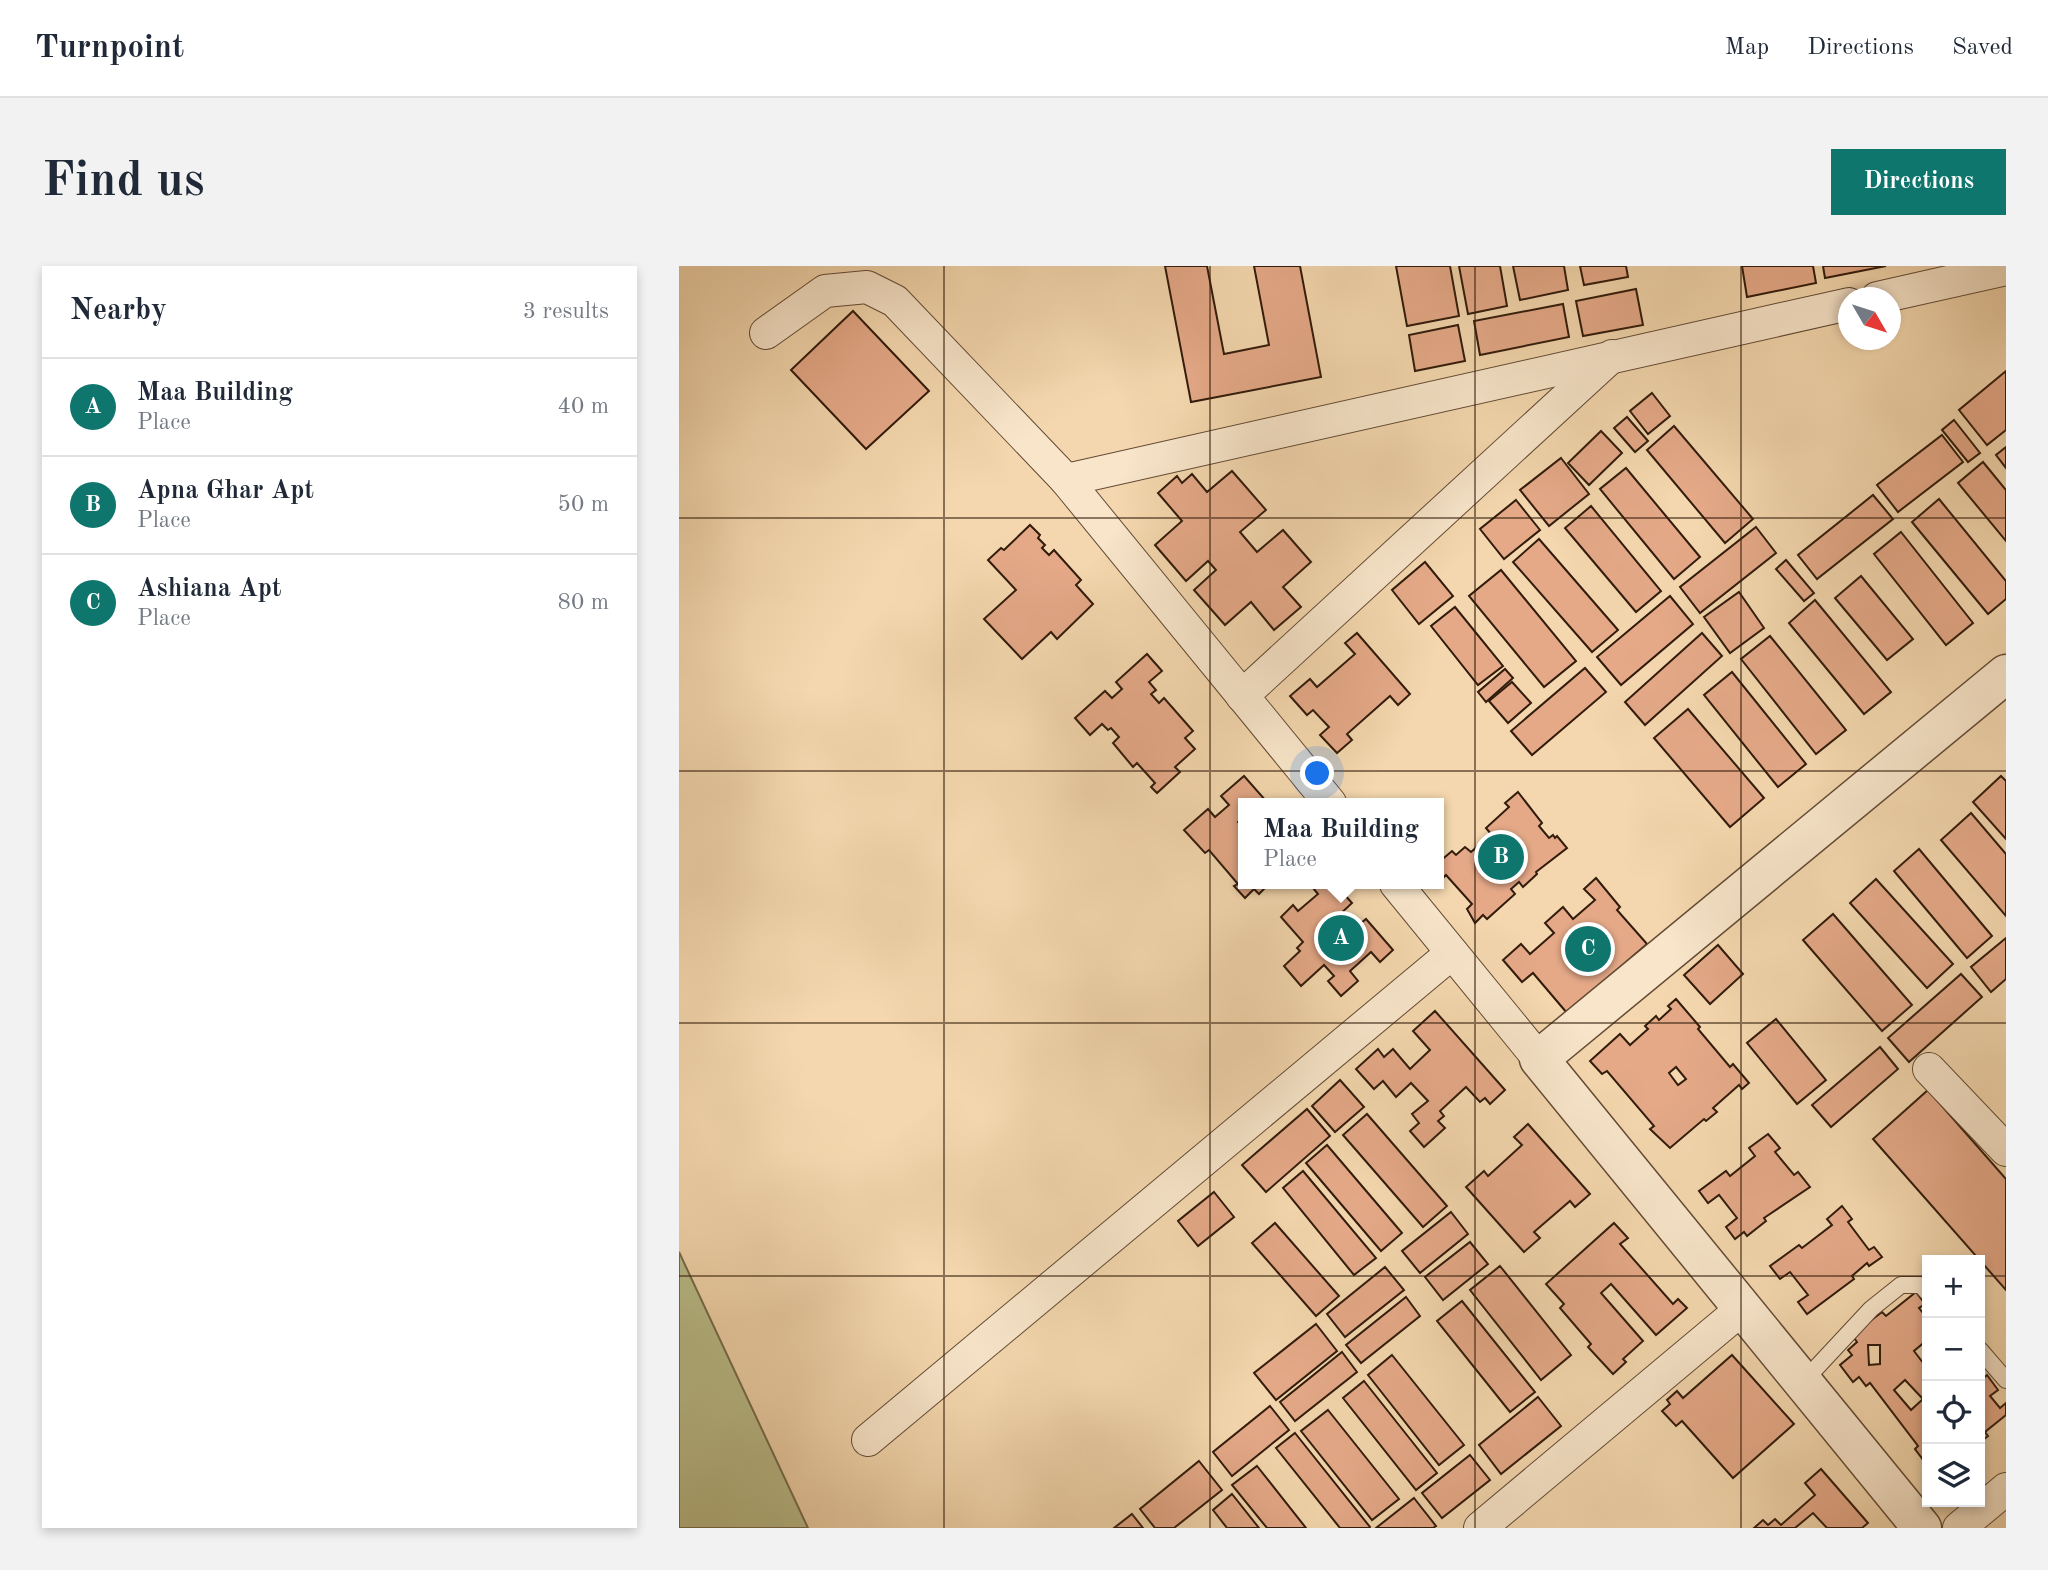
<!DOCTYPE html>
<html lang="en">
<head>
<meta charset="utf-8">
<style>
  :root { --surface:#fff; --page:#f2f2f3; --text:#1f2937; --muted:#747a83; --line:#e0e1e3; --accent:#0f766e }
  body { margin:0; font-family:"Old Standard TT",serif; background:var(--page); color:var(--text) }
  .controls { position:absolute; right:21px; bottom:21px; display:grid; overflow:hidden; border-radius:0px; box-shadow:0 4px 10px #0003 }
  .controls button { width:63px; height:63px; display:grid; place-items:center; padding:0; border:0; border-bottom:2px solid var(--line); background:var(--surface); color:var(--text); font:35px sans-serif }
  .compass { position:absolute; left:1159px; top:21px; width:63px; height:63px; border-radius:50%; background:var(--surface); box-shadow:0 4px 10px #0003; rotate:129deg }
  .you { position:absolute; left:639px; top:508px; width:24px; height:24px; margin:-18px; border:5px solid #fff; border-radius:50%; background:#1a73e8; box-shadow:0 0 0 10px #1a73e833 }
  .badge { display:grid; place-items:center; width:46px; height:46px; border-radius:50%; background:var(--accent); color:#fff; font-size:23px; font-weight:700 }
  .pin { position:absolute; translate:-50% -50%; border:4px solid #fff; box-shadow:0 2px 7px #0006 }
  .popup { position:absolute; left:559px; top:532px; width:206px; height:91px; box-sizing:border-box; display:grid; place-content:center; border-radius:0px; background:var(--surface); filter:drop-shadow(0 2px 5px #0005); font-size:23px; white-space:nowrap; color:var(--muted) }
  .popup b { font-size:26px; color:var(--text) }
  .popup::after { content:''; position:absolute; left:50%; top:100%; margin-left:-14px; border:14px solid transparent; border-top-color:var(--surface) }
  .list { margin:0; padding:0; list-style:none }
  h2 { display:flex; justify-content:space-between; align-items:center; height:91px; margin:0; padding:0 28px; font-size:30px }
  h2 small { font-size:23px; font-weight:400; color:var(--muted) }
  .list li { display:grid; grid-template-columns:46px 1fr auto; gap:21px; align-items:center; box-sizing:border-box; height:98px; padding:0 28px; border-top:2px solid var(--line) }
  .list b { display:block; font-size:26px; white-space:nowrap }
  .list p { margin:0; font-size:23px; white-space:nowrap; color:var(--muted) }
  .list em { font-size:23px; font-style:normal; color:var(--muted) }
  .icon { flex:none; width:38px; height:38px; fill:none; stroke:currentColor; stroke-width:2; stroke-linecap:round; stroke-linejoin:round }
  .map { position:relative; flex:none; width:1327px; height:1262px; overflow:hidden; border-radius:0px }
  header { display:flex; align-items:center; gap:42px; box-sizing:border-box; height:98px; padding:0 35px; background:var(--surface); border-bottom:2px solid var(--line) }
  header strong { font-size:33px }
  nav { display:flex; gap:38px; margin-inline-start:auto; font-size:24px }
  .intro { display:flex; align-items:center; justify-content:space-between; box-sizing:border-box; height:168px; padding:0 42px }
  h1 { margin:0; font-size:49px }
  .button { padding:18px 32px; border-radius:0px; background:var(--accent); color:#fff; font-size:24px; font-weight:700 }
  main { display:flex; gap:42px; padding:0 42px }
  aside { flex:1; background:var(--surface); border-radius:0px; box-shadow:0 4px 10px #0003 }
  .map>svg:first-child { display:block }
  .green { fill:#babe8b; stroke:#766c4b; stroke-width:2 }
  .building { fill:#e5a988; stroke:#311b0b; stroke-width:2; fill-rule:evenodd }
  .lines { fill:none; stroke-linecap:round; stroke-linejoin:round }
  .service-casing { stroke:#624a34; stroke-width:18 }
  .minor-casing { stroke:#624a34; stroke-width:34 }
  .tertiary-casing { stroke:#624a34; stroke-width:41 }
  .service { stroke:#f8e5ca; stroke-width:16 }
  .minor { stroke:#f8e5ca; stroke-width:32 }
  .tertiary { stroke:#f8e5ca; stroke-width:38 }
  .grid { fill:none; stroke:#311b0b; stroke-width:2; stroke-opacity:0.55 }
</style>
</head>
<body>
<header>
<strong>Turnpoint</strong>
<nav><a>Map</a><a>Directions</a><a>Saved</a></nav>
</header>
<div class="intro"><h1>Find us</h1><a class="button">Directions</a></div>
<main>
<aside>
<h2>Nearby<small>3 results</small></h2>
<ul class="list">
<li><span class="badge">A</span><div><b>Maa Building</b><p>Place</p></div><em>40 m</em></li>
<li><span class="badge">B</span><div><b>Apna Ghar Apt</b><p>Place</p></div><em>50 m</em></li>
<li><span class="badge">C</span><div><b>Ashiana Apt</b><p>Place</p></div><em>80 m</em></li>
</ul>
</aside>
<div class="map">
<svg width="1327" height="1262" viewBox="0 0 1327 1262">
  <rect width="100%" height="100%" fill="#f4d7ae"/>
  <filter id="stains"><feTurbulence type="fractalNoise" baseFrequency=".00286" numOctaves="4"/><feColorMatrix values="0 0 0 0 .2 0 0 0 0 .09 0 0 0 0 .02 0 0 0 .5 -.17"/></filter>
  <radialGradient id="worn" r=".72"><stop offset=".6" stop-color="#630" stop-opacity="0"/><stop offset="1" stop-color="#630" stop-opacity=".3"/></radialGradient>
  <!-- green -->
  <path class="green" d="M0,986l129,276h-129z"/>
  <!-- building -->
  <g class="building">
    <path d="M486,0h42l17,88 45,-9 -15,-79h46l21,111 -130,25z"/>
    <path d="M717,0h54l9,50 -52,10z"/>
    <path d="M780,0h41l7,40 -39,8z"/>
    <path d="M834,0h51l4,24 -48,10z"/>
    <path d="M901,0h46l2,11 -44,8z"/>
    <path d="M1063,0h71l3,17 -69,14z"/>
    <path d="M1144,0h63l-61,12z"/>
    <path d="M957,23l7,36 -60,11 -7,-35z"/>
    <path d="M884,38l6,33 -89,18 -6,-34z"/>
    <path d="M174,45l76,80 -63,58 -75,-79z"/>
    <path d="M779,59l7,36 -50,10 -6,-36z"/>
    <path d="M1327,105v59l-19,15 -28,-35z"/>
    <path d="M973,127l18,23 -22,18 -18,-23z"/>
    <path d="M948,151l21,24 -13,11 -21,-24z"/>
    <path d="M1275,154l26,33 -12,9 -26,-32z"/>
    <path d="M995,160l79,93 -28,24 -78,-93z"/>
    <path d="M922,165l21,22 -33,32 -21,-22z"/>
    <path d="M1263,169l21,27 -65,50 -21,-27z"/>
    <path d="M1327,181v21l-10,-13z"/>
    <path d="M882,192l28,36 -40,32 -29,-36z"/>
    <path d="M1304,196l23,28v51l-48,-58z"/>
    <path d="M947,202l74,89 -26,22 -74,-90z"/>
    <path d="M553,205l34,39 -26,22 17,20 26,-22 28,32 -28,25 18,20 -27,23 -23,-28 -26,23 -31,-35 22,-20 -8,-9 -22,20 -31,-36 27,-24 -24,-28 19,-17 5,7 10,-9 15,18z"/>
    <path d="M1194,229l20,24 -76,60 -19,-24z"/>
    <path d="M1260,233l67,82v18l-18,15 -76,-92z"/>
    <path d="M837,234l24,30 -36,29 -24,-30z"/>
    <path d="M912,240l70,85 -25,21 -71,-84z"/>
    <path d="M351,259l10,10 -2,3 7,7 -3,3 7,7 5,-5 27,30 -5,5 17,19 -36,35 -6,-7 -29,27 -38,-40 32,-29 -28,-30 13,-12 3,2z"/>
    <path d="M1077,261l20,26 -76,60 -20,-26z"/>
    <path d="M1222,266l72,91 -27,22 -72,-91z"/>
    <path d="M860,273l79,91 -26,22 -79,-90z"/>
    <path d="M1107,294l28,33 -10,8 -28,-32z"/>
    <path d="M746,296l28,34 -34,28 -27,-34z"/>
    <path d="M822,304l75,91 -32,26 -75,-91z"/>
    <path d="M1182,310l52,63 -26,21 -52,-62z"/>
    <path d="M1060,326l25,36 -34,25 -26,-36z"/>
    <path d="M991,330l23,28 -72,61 -24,-28z"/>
    <path d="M1136,334l76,92 -27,22 -75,-91z"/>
    <path d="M776,341l48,59 -25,19 -47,-59z"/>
    <path d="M678,367l53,61 -12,11 -8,-9 -43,38 5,6 -15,13 -17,-18 9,-8 -16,-17 -6,5 -17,-19 20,-17 7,8 38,-33 -10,-11z"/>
    <path d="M1023,367l20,23 -77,69 -20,-23z"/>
    <path d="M1091,370l76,94 -30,24 -75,-95z"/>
    <path d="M468,388l15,17 -13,11 7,8 -5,4 8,9 5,-5 29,33 -8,7 10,11 -20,18 5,5 -23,21 -6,-6 4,-4 -18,-20 -4,4 -20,-24 6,-6 -8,-9 -3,2 -6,-6 -12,11 -15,-17 30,-27 7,7 10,-9 -6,-7z"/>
    <path d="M906,402l21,24 -74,63 -21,-24z"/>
    <path d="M826,403l8,9 -27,24 -8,-10z"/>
    <path d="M1053,406l74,92 -28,23 -74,-92z"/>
    <path d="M833,416l19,21 -23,20 -19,-22z"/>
    <path d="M1009,443l76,89 -34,29 -76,-89z"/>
    <path d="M565,510l23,26 -24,1v14l-5,5 5,6v56h18l4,4 -6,6 -5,-5 -9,9 -11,-12 4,-2 -29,-34 -4,3 -21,-23 24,-21 7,8 14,-12 -8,-9z"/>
    <path d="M1322,510l5,5v58l-33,-37z"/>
    <path d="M839,526l24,31 -3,3 10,12 4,-3 2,3 2,-2 10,12 -31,24 1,2 -14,13 -4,-5 -8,7 4,5 -28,25 -4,-4 -8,8 -8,-14 5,-5 -26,-29 -5,5 -2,-2v-16l13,-11 4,4 9,-8 6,5 7,-6 7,8 8,-6 -7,-9 5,-5 -5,-6 23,-21 -4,-4z"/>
    <path d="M1292,547l35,41v62l-65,-76z"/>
    <path d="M1240,583l73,87 -25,22 -73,-87z"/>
    <path d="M917,612l24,29 -3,3 30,34 -80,69 -34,-40 -11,9 -19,-22 18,-16 9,10 24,-21 -9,-10 18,-16 10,12 22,-19 -11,-11z"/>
    <path d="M1197,613l77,85 -26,24 -77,-85z"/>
    <path d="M638,618h18l17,19 -16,15 13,15 17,-14 27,31 -13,12 -9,-10 -21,19 8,10 -17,15 -13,-15 6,-5 -10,-11 -23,21 -17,-20 16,-15 -3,-3 6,-6 -22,-25 12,-12 5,6 20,-17 -5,-6z"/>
    <path d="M1154,648l79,91 -30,26 -79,-91z"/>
    <path d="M1327,672v41l-15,13 -20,-25z"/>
    <path d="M1039,679l25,29 -33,30 -26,-29z"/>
    <path d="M1282,708l21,23 -73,65 -21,-24z"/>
    <path d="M997,733l24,28 -2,2 32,38 3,-3 16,19 -7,6 -3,-4 -26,23 4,4 -11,9 -2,-2 -34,29 -20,-19 4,-3 -47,-55 -5,3 -12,-13 30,-27 10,11 18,-16 -3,-3 11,-10 3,4 12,-11 -3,-3zM997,801l10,12 -8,6 -9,-12z"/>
    <path d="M756,745l70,79 -15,14 -5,-6 -5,4 -14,-15 -26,24 4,5 -6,5 7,7 -21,19 -14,-16 9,-8 -7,-9 16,-13 -17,-18 -15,14 -13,-16 -9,8 -18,-20 22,-20 6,8 9,-8 17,20 20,-19 -17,-19z"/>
    <path d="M1097,753l50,61 -29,24 -50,-61z"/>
    <path d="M1201,781l18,22 -67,58 -19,-22z"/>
    <path d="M661,814l24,27 -29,25 -23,-26z"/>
    <path d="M1249,824l78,89v111l-133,-151z"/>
    <path d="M628,843l23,27 -64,56 -24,-27z"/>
    <path d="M688,848l80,92 -24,21 -80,-92z"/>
    <path d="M849,858l62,70 -15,13 -5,-6 -36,31 6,6 -16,14 -58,-65 18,-16 4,5 34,-31 -8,-8z"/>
    <path d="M1089,868l12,14 -5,4 19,23 4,-3 12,15 -46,31 2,3 -19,15 -3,-4 -9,7 -9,-12 11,-9 -18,-23 -11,8 -9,-12 27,-20 4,5 25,-20 -6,-8z"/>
    <path d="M648,879l75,88 -21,18 -75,-88z"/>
    <path d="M624,905l73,87 -22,17 -71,-87z"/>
    <path d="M535,926l20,25 -36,29 -20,-25z"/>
    <path d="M1163,940l10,13 -4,3 21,28 5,-3 8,10 -13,9 -2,-3 -15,13 2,3 -47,35 -9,-12 10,-7 -18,-23 -10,7 -10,-13 29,-21 3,3 30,-23 -5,-6z"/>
    <path d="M772,946l17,22 -48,39 -18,-22z"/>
    <path d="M596,957l64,73 -23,20 -64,-73z"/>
    <path d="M935,957l14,15 -8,6 53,60 5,-5 9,9 -31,27 -45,-51 -10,9 42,48 -20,18 3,3 -13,12 -25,-27 3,-3 -31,-36 4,-4 -18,-20z"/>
    <path d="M791,976l18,22 -45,36 -18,-23z"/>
    <path d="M821,1000l71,89 -30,25 -71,-90z"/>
    <path d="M706,1001l19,23 -59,47 -18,-23z"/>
    <path d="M1237,1026l9,12 -6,4 8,10v22l-13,11 13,17v97l-12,-16 3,-3 -48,-63 -4,3 -7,-9 -6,5 -13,-17 12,-10 -4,-5 9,-8 -5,-7 30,-23 4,4zM1189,1079h12v19l-11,1zM1226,1114l18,19 -12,11 -17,-20z"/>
    <path d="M727,1031l14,19 -59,47 -15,-18z"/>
    <path d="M783,1035l73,91 -25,20 -73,-91z"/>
    <path d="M637,1058l21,27 -61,49 -22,-27z"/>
    <path d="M663,1086l15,20 -62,49 -15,-19z"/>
    <path d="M713,1089l72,90 -25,20 -71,-90z"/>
    <path d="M1053,1089l62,69 -61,54 -51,-57 -6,5 -14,-15 8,-7 -3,-4 10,-9 6,7z"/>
    <path d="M1308,1109l11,15 -8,6 10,12 6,-5v12l-21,17 3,4 -8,6v-61z"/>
    <path d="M685,1115l73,92 -21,17 -73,-92z"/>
    <path d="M859,1131l23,29 -60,48 -22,-29z"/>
    <path d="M591,1140l19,24 -57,46 -19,-24z"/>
    <path d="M649,1144l71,89 -27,21 -71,-89z"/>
    <path d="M616,1167l75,94 -1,1h-29l-64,-80z"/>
    <path d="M791,1189l20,25 -48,38 -20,-25z"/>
    <path d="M520,1195l23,29 -48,38h-19l-15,-19z"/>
    <path d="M578,1200l49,62h-39l-35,-43z"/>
    <path d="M1142,1203l47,54 -6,5h-35l-14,-15 -18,15h-41l9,-8 5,5 7,-6 6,6 34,-30 -10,-12z"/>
    <path d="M553,1228l27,34h-32l-14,-18z"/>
    <path d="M735,1232l22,28 -3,2h-57z"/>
    <path d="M453,1248l11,14h-29z"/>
  </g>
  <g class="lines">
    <defs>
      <g id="service">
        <path d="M1301,1084l26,30"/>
        <path d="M1124,1116l68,-73 30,-24h20l6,7"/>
      </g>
      <g id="minor">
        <path d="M1198,32l129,-29"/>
        <path d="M87,67l59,-42 42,-4 28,14 171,179"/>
        <path d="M563,430l370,-340"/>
        <path d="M651,537l-264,-323 783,-176"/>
        <path d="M717,618l143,175"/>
        <path d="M1250,803l77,81"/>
        <path d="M189,1174l584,-487"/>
        <path d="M801,1262l263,-220"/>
        <path d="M1280,1262l47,-39"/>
      </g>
      <path id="tertiary" d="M1243,1262l-383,-469 467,-385"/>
    </defs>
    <!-- service casing -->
    <use href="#service" class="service-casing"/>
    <!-- minor casing -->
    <use href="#minor" class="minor-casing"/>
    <!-- tertiary casing -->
    <use href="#tertiary" class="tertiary-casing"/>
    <!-- service -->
    <use href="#service" class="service"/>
    <!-- minor -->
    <use href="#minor" class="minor"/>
    <!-- tertiary -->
    <use href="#tertiary" class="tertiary"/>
  </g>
  <!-- grid -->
  <path class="grid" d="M265,0v1262M531,0v1262M796,0v1262M1062,0v1262M0,252h1327M0,505h1327M0,757h1327M0,1010h1248M1301,1010h26"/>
  <rect width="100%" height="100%" filter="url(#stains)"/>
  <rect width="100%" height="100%" fill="url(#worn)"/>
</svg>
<div class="controls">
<button>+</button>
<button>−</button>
<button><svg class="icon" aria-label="locate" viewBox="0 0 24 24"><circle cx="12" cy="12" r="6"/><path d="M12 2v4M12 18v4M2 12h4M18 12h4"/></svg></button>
<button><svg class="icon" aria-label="layers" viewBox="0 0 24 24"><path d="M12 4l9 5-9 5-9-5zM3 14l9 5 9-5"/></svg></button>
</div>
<svg class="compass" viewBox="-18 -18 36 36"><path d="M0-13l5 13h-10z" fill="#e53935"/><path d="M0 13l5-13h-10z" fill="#747a83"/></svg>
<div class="you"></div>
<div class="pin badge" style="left:662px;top:672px">A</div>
<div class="popup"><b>Maa Building</b>Place</div>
<div class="pin badge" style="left:822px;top:591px">B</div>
<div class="pin badge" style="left:909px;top:683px">C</div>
</div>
</main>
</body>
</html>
